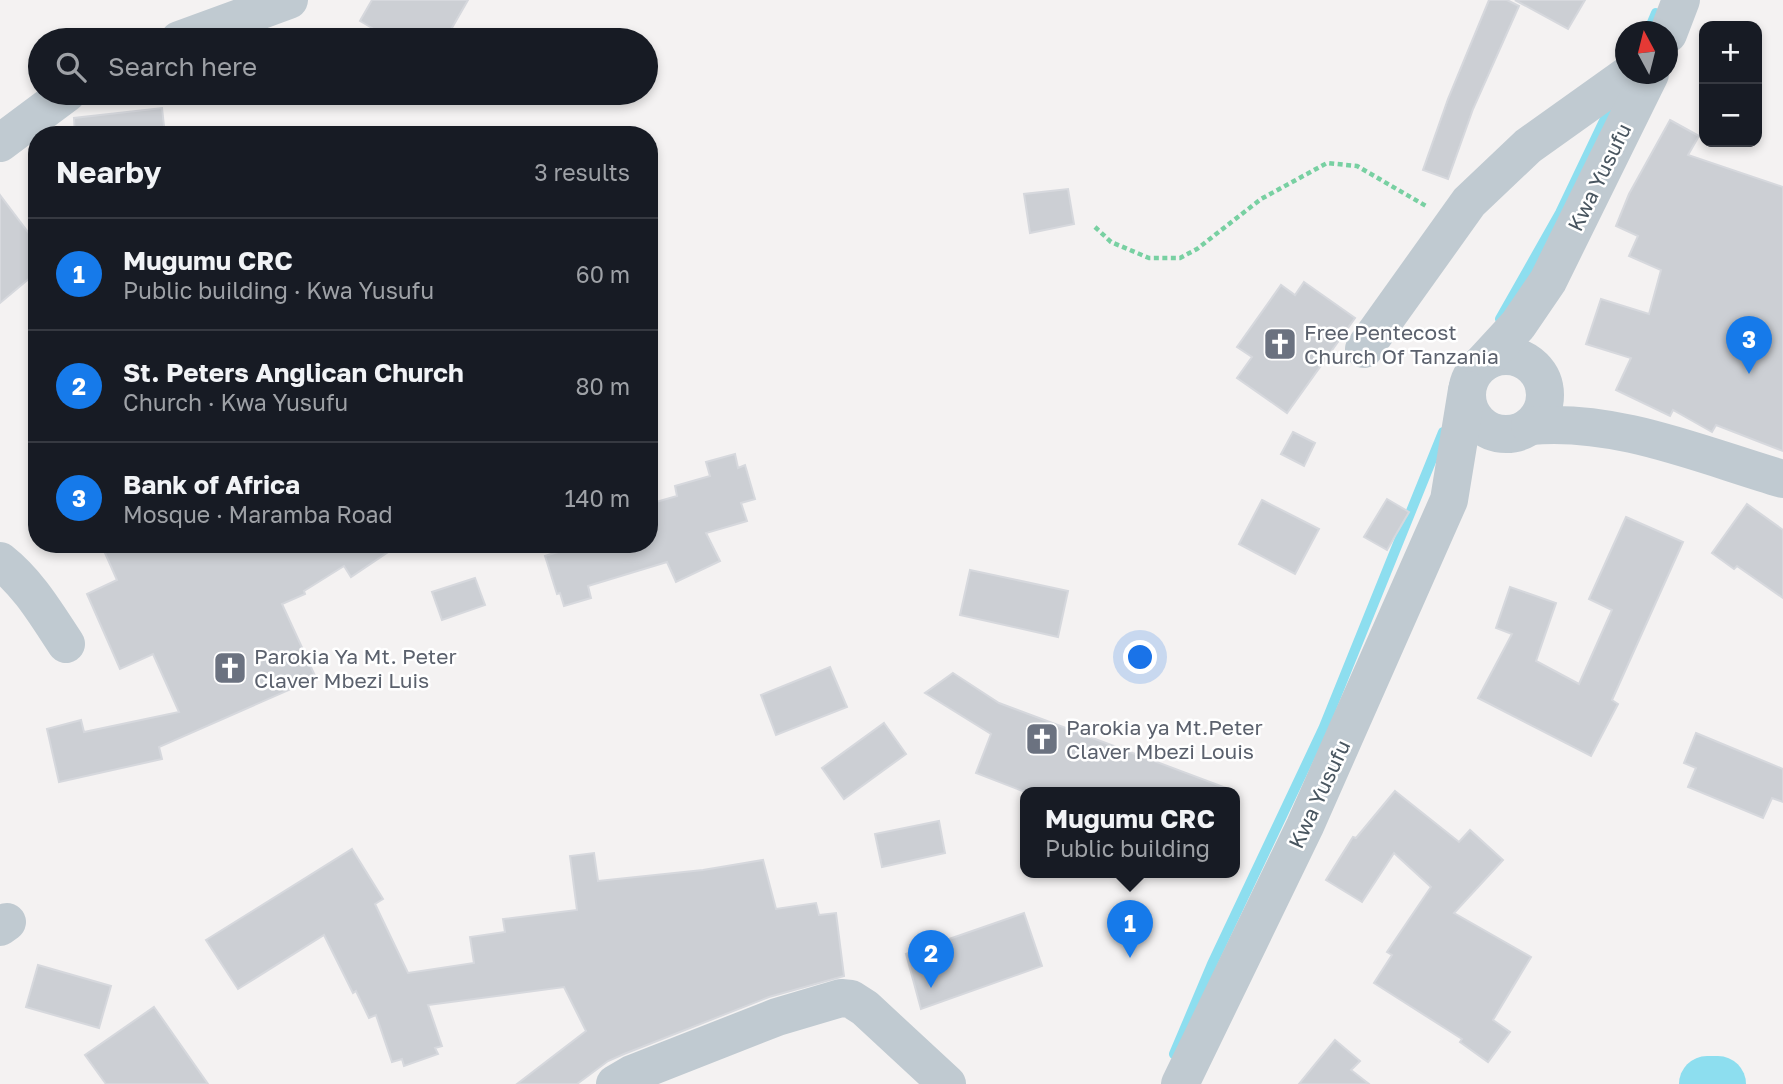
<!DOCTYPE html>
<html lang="en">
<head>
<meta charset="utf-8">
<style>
  :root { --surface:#171b24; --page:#20242c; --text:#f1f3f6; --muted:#9ea1a6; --line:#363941; --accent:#167aea }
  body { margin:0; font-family:"Golos Text",sans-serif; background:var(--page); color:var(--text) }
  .controls { position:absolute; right:21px; top:21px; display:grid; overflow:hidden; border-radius:14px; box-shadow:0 4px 10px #0003 }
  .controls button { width:63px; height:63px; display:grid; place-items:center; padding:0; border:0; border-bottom:2px solid var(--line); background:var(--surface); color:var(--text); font:35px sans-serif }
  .compass { position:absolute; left:1615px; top:21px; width:63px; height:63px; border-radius:50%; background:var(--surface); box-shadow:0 4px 10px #0003; rotate:353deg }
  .you { position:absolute; left:1141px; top:658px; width:24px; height:24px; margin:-18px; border:5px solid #fff; border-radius:50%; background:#1a73e8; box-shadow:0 0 0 10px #1a73e833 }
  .badge { display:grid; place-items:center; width:46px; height:46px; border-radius:50%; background:var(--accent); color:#fff; font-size:23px; font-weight:700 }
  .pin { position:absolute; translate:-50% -58px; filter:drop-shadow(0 2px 4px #0008) }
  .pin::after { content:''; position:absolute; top:37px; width:24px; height:21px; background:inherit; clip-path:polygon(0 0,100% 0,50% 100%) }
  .popup { position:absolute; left:1020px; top:787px; width:220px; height:91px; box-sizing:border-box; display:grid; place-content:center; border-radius:14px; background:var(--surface); filter:drop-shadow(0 2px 5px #0005); font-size:23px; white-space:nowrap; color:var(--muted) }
  .popup b { font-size:26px; color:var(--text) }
  .popup::after { content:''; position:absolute; left:50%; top:100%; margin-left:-14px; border:14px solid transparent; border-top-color:var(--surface) }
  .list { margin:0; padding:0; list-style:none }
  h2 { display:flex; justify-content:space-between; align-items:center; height:91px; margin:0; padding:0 28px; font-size:30px }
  h2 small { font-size:23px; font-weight:400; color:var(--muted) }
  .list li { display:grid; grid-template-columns:46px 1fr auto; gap:21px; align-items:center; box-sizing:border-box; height:112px; padding:0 28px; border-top:2px solid var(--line) }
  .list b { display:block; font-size:26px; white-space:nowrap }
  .list p { margin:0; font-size:23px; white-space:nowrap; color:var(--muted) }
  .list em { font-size:23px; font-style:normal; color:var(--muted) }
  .icon { flex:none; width:38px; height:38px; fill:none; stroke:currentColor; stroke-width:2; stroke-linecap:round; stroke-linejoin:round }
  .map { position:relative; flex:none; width:1783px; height:1084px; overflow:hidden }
  .search { position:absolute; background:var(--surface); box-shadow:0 4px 10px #0003; left:28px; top:28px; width:630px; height:77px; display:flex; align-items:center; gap:18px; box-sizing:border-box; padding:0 24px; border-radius:38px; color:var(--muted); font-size:26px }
  .panel { position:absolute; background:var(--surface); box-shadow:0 4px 10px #0003; left:28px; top:126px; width:630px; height:427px; border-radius:28px }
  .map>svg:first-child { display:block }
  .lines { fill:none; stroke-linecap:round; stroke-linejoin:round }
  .stream { stroke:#8ddeef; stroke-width:10 }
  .river { stroke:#8ddeef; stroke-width:56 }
  .building { fill:#cccfd4; stroke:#d6d8dd; stroke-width:2 }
  .path { stroke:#78d0a2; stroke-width:4.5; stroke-dasharray:5 3.5; stroke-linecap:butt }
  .minor { stroke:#c0cad1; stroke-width:38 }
  .labels { text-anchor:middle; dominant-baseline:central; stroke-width:5; stroke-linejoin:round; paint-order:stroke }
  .street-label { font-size:21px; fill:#495660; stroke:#fff }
  .worship-label { font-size:21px; fill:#5b616d; stroke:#fff; text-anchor:start }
</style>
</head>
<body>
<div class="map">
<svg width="1783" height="1084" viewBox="0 0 1783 1084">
  <rect width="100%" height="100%" fill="#f4f2f2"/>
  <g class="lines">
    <!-- stream -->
    <g class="stream">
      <path d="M1648,32l8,-19"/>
      <path d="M1500,319l60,-106 53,-111"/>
      <path d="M1174,1054l38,-90 111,-235 120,-297"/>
    </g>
    <!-- river -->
    <path class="river" d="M1707,1084h11"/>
  </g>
  <!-- building -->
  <g class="building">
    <path d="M372,0h96l-23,40h-80l7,-12 -12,-7z"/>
    <path d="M1489,0h18l12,6 -46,103 -25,70 -25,-9 25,-71z"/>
    <path d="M1515,0h70l-17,29z"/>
    <path d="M162,108l3,27h-90l-1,-17z"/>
    <path d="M1670,120l29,16 -11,19 95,32v264l-67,-26 -4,7 -39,-22 -3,6 -54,-26 15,-32 -45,-14 15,-45 48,15 12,-44 -32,-14 9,-20 -22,-10 13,-32z"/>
    <path d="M1068,189l6,35 -44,9 -6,-39z"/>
    <path d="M0,195l37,49v28l-37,31z"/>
    <path d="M1304,282l51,36 -68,95 -50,-35 15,-21 -15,-10 44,-62 14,10z"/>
    <path d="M1293,432l22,11 -11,23 -23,-12z"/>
    <path d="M735,454l3,14 7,-3 10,34 -14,4 6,18 -41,12 14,28 -44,21 -9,-20 -79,24 3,12 -27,8 -4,-13 -3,1 -12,-38 16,-5 -2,-7h90v-40l28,-8 -2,-10 35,-10 -4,-14z"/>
    <path d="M1387,499l22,13 -22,38 -23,-13z"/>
    <path d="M1262,500l57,29 -24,45 -56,-30z"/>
    <path d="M1747,504l36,26v68l-46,-32 -3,3 -22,-16z"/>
    <path d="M1626,517l57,25 -71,158 6,4 -27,52 -113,-58 34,-64 -16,-6 14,-41 46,16 -20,58 43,23 33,-74 -23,-11z"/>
    <path d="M101,544h299l-49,33 -7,-11 -40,25 1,3 -23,10 34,74 -157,69 3,12 -103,23 -12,-53 34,-9 3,12 95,-20 -26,-58 -33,15 -33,-75 30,-14z"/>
    <path d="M970,570l98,21 -10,46 -98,-22z"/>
    <path d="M475,578l10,27 -43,15 -10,-28z"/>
    <path d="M830,667l17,40 -71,28 -15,-40z"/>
    <path d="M953,673l46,30 230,86 -1,3h-203l-49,-19 15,-39 -66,-41z"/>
    <path d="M884,723l22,31 -62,45 -22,-31z"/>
    <path d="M1696,733l87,36v33l-11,-4 -9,20 -75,-31 8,-19 -12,-5z"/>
    <path d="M1395,791l64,51 11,-12 33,30 -49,53 77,44 -38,63 17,12 -22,30 -28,-20 2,-3 -88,-56 18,-28 -5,-3 44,-65 -37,-34 -32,49 -36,-22 27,-43 3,1z"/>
    <path d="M939,821l6,32 -63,14 -7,-33z"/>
    <path d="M352,849l31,50 -8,5 33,69 66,-10 -4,-26 35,-5 -2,-13 74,-9 -7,-54 24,-3 4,28 105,-11 60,-10 13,49 40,-6 3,12 17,-2 8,63 -75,21 -145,57 -16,7 -31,23h-60l69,-53 -22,-44 -136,18 14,41 -7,2 3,6 -34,12 -2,-7 -10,3 -16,-47 -7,3 -13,-27 -3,2 -29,-58 -86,54 -32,-49z"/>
    <path d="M1024,913l18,53 -121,43 -15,-55z"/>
    <path d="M38,965l73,21 -12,42 -73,-21z"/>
    <path d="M154,1007l54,77h-102l-21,-29z"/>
    <path d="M1335,1040l25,21 -9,9 18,14h-70z"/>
  </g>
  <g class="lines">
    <!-- path -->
    <path class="path" d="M1095,227l16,15 38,16h31l17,-9 64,-50 66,-36 30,3 69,40"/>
    <!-- minor -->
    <g class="minor">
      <path d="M1668,34l13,-34"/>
      <path d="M179,40l110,-40"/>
      <path d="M0,143l67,-50"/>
      <path d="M1364,349l105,-147 59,-56 101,-72"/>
      <circle cx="1506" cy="395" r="39"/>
      <path d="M1482,364l36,-39 30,-44 102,-207"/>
      <path d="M1530,426c87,-8 171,29 253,53"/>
      <path d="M0,561c29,23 46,53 66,83"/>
      <path d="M0,927l7,-5"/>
      <path d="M615,1084l17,-10 145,-57 64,-19 10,1 14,9 82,76"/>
      <path d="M1180,1084l125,-258 144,-326 18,-110"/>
    </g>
  </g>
  <!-- icons -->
  <defs>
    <symbol id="church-square" viewBox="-11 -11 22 22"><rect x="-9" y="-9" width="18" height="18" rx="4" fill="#6b7280" stroke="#fff"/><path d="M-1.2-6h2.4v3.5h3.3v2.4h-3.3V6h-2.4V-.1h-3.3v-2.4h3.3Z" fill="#fff"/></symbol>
  </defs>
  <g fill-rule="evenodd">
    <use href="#church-square" x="1261" y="325" width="38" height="38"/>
    <use href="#church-square" x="211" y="649" width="38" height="38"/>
    <use href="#church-square" x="1023" y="720" width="38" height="38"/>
  </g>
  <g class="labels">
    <!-- street labels -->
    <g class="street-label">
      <text transform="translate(1599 177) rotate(-64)">Kwa Yusufu</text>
      <text transform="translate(1319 794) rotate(-65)">Kwa Yusufu</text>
    </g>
    <!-- worship labels -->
    <g class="worship-label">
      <text x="1304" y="332">Free Pentecost<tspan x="1304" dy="24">Church Of Tanzania</tspan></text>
      <text x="254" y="656">Parokia Ya Mt. Peter<tspan x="254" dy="24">Claver Mbezi Luis</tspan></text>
      <text x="1066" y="727">Parokia ya Mt.Peter<tspan x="1066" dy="24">Claver Mbezi Louis</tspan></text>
    </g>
  </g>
</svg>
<div class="controls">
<button>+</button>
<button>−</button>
</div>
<svg class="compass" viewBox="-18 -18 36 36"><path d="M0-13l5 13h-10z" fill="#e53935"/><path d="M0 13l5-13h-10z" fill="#9ea1a6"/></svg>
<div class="you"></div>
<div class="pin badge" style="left:1130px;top:958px">1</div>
<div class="popup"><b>Mugumu CRC</b>Public building</div>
<div class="pin badge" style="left:931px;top:988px">2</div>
<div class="pin badge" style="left:1749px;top:374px">3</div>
<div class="search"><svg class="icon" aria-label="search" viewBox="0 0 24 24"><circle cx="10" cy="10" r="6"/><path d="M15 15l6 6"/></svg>Search here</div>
<section class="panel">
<h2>Nearby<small>3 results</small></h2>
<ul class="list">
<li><span class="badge">1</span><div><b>Mugumu CRC</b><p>Public building · Kwa Yusufu</p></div><em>60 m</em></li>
<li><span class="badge">2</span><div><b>St. Peters Anglican Church</b><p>Church · Kwa Yusufu</p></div><em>80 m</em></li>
<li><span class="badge">3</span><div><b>Bank of Africa</b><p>Mosque · Maramba Road</p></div><em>140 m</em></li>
</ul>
</section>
</div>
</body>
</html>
